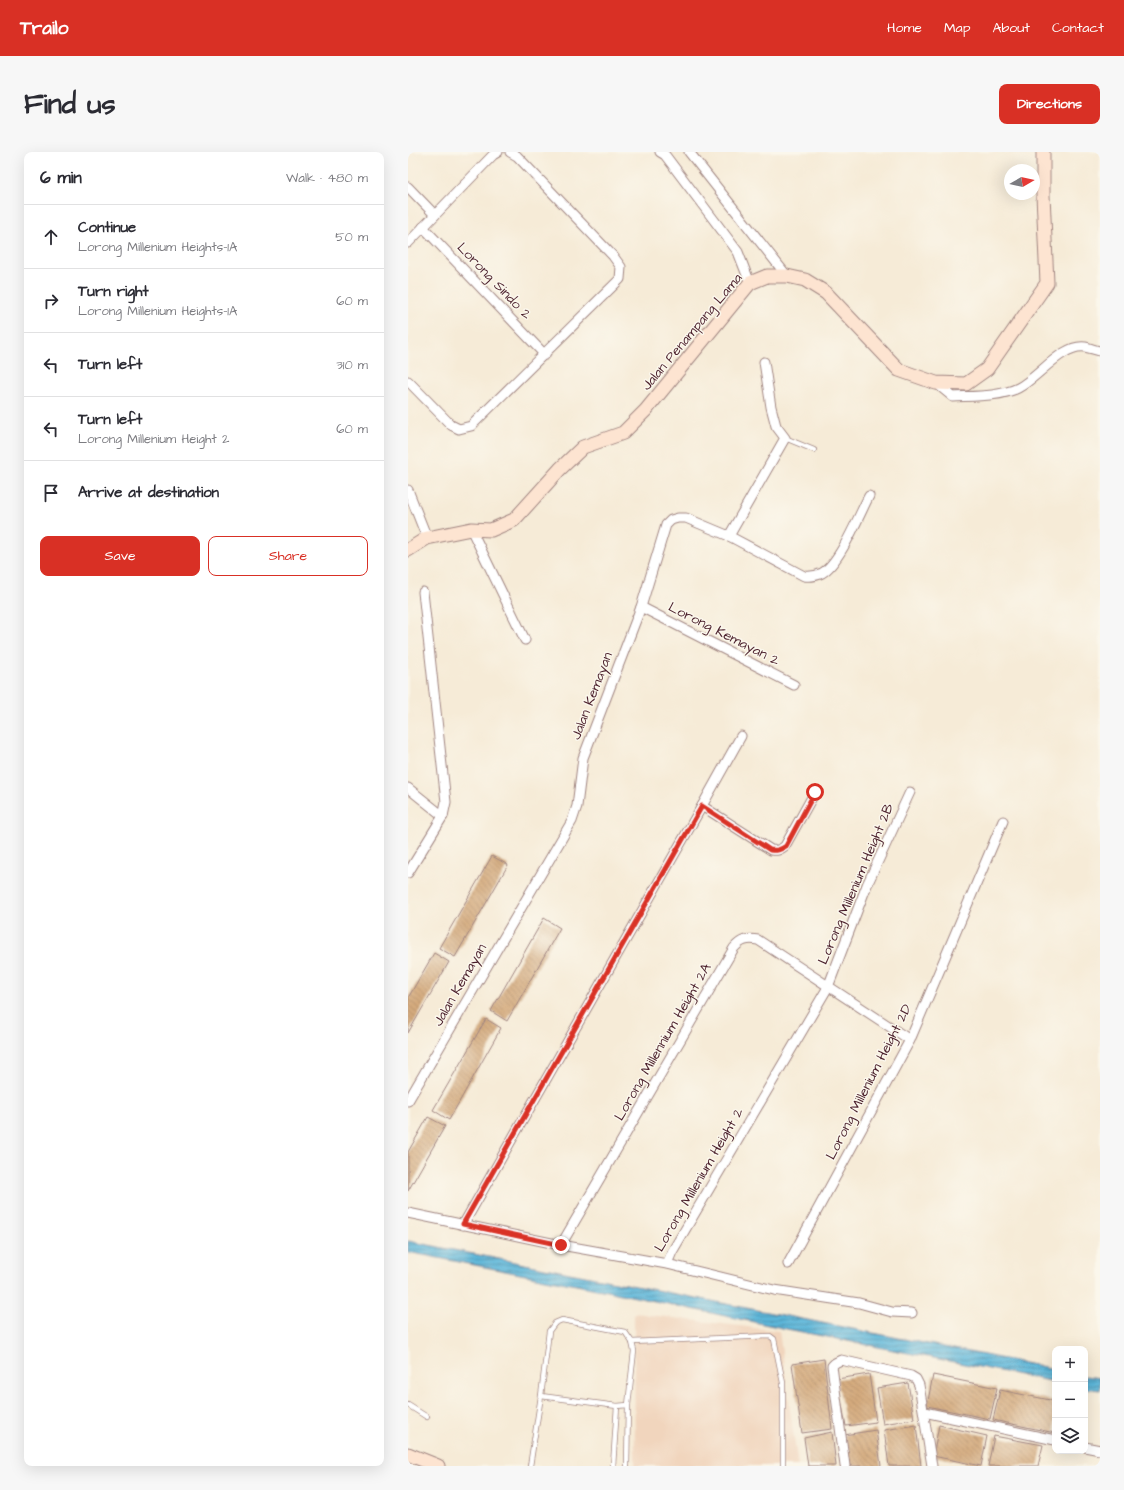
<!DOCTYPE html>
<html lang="en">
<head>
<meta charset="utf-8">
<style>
  :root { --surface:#fff; --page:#f7f7f7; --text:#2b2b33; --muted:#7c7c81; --line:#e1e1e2; --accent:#d93025 }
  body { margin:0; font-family:"Architects Daughter",sans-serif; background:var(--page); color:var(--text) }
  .controls { position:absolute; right:12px; bottom:12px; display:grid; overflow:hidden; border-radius:8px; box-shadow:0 4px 16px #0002 }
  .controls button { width:36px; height:36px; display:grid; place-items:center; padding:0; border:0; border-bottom:1px solid var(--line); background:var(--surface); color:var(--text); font:20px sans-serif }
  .compass { position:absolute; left:596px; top:12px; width:36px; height:36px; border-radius:50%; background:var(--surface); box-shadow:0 4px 16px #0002; rotate:81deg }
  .stop { position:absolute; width:12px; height:12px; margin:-9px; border:3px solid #d93025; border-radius:50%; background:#fff }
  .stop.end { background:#d93025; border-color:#fff; box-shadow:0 1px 4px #0008 }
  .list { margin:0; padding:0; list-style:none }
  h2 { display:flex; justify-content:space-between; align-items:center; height:52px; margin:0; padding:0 16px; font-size:17px }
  h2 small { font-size:13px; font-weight:400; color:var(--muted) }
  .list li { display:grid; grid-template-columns:26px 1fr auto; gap:12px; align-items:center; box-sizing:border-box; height:64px; padding:0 16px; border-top:1px solid var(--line) }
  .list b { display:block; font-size:15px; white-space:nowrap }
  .list p { margin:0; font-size:13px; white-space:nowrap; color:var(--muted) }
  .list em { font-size:13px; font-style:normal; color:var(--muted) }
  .actions { display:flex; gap:8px; padding:12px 16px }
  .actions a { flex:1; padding:9px 0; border:1px solid var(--accent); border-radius:8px; text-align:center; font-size:14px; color:var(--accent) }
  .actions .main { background:var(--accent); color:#fff }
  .icon { flex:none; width:22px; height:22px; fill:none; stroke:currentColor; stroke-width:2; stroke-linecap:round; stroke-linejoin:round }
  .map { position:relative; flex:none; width:692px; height:1314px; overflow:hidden; border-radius:8px }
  header { display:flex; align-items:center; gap:24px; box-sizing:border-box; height:56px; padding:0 20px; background:var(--accent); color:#fff }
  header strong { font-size:19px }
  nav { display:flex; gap:22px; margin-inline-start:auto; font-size:14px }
  .intro { display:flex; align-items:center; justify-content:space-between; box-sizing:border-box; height:96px; padding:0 24px }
  h1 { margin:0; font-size:28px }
  .button { padding:10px 18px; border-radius:8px; background:var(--accent); color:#fff; font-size:14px; font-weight:700 }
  main { display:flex; gap:24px; padding:0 24px }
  aside { flex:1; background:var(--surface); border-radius:8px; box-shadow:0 4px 16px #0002 }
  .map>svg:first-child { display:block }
  .built { fill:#f1d5bd }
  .water { fill:url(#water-rules); stroke:#526a82 }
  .building { fill:url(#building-back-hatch) }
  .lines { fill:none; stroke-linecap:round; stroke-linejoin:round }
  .lane-casing { stroke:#a08581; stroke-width:6 }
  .street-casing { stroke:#a08581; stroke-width:11 }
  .secondary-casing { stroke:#a08581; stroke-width:15 }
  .lane { stroke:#fff; stroke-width:4.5 }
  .street { stroke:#fff; stroke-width:9 }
  .secondary { stroke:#fde4d1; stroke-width:13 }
  .route { stroke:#d93025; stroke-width:5 }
  .labels { text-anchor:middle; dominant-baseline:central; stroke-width:3; stroke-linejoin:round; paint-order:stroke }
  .street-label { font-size:14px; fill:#4a1f2b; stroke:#fbf7ec }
</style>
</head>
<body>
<header>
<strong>Trailo</strong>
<nav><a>Home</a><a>Map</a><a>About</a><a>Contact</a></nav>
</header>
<div class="intro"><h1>Find us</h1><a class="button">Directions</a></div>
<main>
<aside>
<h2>6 min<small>Walk · 480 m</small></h2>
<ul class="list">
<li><svg class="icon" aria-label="ahead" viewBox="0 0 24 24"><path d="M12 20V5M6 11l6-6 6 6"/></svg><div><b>Continue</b><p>Lorong Millenium Heights-1A</p></div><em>50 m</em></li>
<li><svg class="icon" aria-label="right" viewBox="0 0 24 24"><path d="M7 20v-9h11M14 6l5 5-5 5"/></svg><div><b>Turn right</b><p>Lorong Millenium Heights-1A</p></div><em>60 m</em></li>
<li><svg class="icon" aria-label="left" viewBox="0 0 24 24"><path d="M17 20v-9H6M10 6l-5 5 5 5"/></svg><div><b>Turn left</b></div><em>310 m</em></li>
<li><svg class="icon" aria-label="left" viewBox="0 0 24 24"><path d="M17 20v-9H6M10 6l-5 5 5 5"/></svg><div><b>Turn left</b><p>Lorong Millenium Height 2</p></div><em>60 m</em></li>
<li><svg class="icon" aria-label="arrive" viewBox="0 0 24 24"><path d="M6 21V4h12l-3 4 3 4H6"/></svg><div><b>Arrive at destination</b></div></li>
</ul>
<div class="actions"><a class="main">Save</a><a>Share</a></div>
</aside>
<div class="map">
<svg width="692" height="1314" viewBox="0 0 692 1314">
  <defs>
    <pattern id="water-rules" width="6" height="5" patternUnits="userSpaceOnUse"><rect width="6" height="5" fill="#5bb6d9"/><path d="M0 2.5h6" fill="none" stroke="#4d93b0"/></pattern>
    <pattern id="building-back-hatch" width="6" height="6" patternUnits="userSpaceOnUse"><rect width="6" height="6" fill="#d4aa7d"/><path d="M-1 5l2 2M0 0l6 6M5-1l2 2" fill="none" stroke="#ae8a67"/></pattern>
  </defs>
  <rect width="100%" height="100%" fill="#fbf7ec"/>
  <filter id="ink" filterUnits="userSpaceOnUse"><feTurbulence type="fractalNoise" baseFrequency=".025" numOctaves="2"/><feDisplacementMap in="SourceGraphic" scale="8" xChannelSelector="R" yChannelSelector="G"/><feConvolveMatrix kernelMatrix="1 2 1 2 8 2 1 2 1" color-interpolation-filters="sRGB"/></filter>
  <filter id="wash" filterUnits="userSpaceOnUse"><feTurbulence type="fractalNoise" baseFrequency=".012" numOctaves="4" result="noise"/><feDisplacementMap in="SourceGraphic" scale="16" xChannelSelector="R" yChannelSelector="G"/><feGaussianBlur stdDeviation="0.9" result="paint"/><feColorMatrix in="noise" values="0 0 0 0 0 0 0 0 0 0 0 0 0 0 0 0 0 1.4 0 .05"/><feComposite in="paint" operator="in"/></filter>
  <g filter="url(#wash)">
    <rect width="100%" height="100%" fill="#f6ebd7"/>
    <!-- built -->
    <path class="built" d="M226,1161l145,18 19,135h-163z"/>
    <!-- water -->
    <g class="water">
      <path d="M0,1089l647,128v13l-263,-52 -185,-39 -199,-39z"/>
      <path d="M677,1224l15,2v12l-15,-2z"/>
    </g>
    <g id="blocks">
      <!-- building -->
      <g class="building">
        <path d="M84,704l16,9 -53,92 -16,-9z"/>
        <path d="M136,766l16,10 -53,93 -16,-10z"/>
        <path d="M26,801l15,9 -41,71v-35z"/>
        <path d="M78,867l15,9 -52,92 -16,-10z"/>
        <path d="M20,965l17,9 -37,65v-39z"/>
        <path d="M416,1207l8,70 -30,4 -10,-69z"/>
        <path d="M461,1222l7,48 -30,4 -9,-47z"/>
        <path d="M525,1223l64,13 -7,31 -63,-13z"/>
        <path d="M500,1231l6,36 -31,5 -6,-36z"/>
        <path d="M592,1238l55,11v32l-62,-13z"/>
        <path d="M508,1273l5,41h-32l-5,-36z"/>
        <path d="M531,1273l48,11 -6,30 -48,-10z"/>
        <path d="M468,1278l5,36h-31l-6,-31z"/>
        <path d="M424,1280l4,34h-28l-4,-28z"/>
        <path d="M586,1284l49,9 -5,21h-50z"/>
      </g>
    </g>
  </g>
  <g filter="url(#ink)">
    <use href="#blocks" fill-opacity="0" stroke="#a08581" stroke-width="1"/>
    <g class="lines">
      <defs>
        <g id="lane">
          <path d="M377,286l29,12"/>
          <path d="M224,1190l138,-6 4,3 9,44v83"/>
          <path d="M133,1244l76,10 11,-1"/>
          <path d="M0,1253l19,12"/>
          <path d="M122,1314l11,-70 8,-65 6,-8 7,-3 63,12 7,10 2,9 -6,54 -1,61"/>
          <path d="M205,1314l4,-60"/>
        </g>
        <g id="street">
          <path d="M252,0l5,3 73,97 12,31"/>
          <path d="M281,0l98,124"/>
          <path d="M0,35l27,28"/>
          <path d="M15,75l122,128"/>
          <path d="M0,91l85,-88 5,-3"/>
          <path d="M0,229l43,44 8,4 12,-3 149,-147 1,-12 -8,-11 -96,-100 -7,-4"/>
          <path d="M528,231l17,14c19,-1 47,0 65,-9 20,-10 44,-44 67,-41 5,1 10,3 15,4"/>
          <path d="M0,338l19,48"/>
          <path d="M63,377l54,111"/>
          <path d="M321,384l56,-98 -9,-12 -5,-19 -7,-45"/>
          <path d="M233,455l153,78"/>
          <path d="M0,636l35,28"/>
          <path d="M294,654l69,44c6,1 9,0 14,-4l30,-54"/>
          <path d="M0,721l35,-57 3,-14 -23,-210"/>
          <path d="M0,949l164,-280 5,-15 6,-48 58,-151 25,-82 5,-5 7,-2h8l43,18 75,40c7,1 12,0 18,-3 18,-10 37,-58 47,-77"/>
          <path d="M0,1061l153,32 106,19 5,-12 156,-265 39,-102 43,-93"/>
          <path d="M55,1073l239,-419 39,-70"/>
          <path d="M153,1093l173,-297c7,-8 13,-10 24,-8l152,100"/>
          <path d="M259,1112l107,26 85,13 33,9 20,1"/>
          <path d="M380,1112l122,-224 93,-219"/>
          <path d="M516,1260l131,28"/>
          <path d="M677,1295l15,3"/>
          <path d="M437,1314l-13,-100 3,-3 6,-3 70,16 5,3 3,6 13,81"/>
        </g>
        <g id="secondary">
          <path d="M0,398l19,-12 44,-9 20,1 23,-10 46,-51 23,-22 40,-14 23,-23 104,-127 17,-7h20l18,4 21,13 73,77 37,13 30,1 21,-15 60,-86 -4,-88v-43"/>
          <path d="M0,1302l30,12"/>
        </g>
      </defs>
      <!-- lane casing -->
      <use href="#lane" class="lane-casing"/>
      <!-- street casing -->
      <use href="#street" class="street-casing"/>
      <!-- secondary casing -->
      <use href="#secondary" class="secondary-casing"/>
      <!-- lane -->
      <use href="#lane" class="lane"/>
      <!-- street -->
      <use href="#street" class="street"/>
      <!-- secondary -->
      <use href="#secondary" class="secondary"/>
    </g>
  </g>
  <g class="lines" filter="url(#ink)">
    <!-- route -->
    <path class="route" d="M153,1093l-98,-21 239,-418 68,44c7,1 10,0 16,-4l29,-54"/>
  </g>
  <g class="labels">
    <!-- street labels -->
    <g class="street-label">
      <text transform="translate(86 129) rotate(46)">Lorong Sindo 2</text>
      <text transform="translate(284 180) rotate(-50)">Jalan Penampang Lama</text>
      <text transform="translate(316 482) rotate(27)">Lorong Kemayan 2</text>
      <text transform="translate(184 544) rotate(-69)">Jalan Kemayan</text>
      <text transform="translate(448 732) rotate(-67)">Lorong Millenium Height 2B</text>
      <text transform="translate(52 833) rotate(-60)">Jalan Kemayan</text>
      <text transform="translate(255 890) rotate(-60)">Lorong Millennium Height 2A</text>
      <text transform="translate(461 930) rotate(-63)">Lorong Millenium Height 2D</text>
      <text transform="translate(291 1028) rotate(-60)">Lorong Millenium Height 2</text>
    </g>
  </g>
</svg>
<div class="controls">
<button>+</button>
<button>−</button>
<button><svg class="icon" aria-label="layers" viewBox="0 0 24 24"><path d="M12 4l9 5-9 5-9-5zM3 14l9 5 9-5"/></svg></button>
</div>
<svg class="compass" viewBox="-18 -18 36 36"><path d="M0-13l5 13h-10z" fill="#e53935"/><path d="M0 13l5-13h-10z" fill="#7c7c81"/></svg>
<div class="stop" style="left:407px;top:640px"></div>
<div class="stop end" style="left:153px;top:1093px"></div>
</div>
</main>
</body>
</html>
